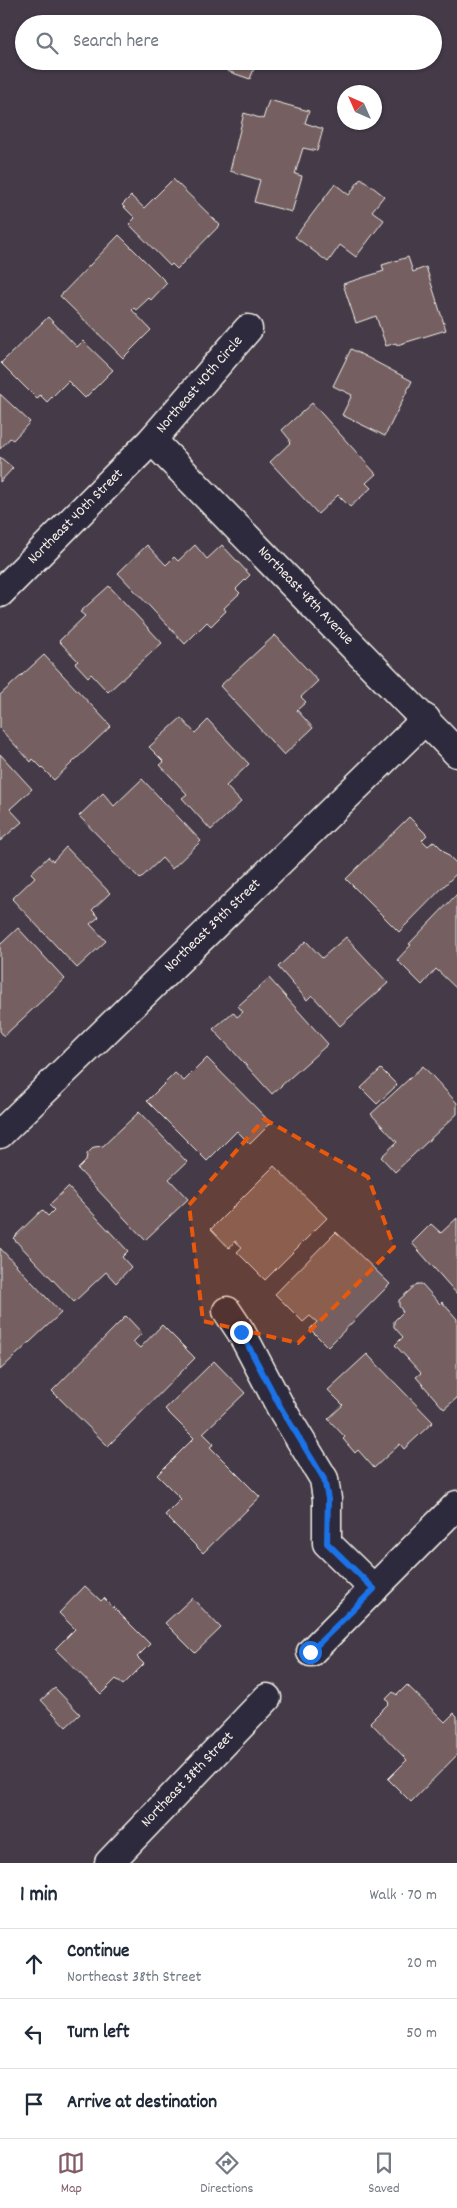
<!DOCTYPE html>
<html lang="en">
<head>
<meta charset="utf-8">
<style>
  :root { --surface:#fff; --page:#f2f2f3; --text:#1f2937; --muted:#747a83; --line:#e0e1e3; --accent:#845c67 }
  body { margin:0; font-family:Dekko,sans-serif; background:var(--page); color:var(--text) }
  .compass { position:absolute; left:337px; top:85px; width:45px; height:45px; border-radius:50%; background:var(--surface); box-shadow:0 1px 4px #0004; rotate:315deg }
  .stop { position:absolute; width:15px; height:15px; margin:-11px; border:4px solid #1a73e8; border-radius:50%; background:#fff }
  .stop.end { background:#1a73e8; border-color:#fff; box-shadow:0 1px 5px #0008 }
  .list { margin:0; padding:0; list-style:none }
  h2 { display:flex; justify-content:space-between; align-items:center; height:65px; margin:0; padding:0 20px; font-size:21px }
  h2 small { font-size:16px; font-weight:400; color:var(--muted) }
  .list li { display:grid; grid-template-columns:32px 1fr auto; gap:15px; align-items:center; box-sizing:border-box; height:70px; padding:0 20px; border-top:1px solid var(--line) }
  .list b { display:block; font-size:19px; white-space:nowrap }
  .list p { margin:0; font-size:16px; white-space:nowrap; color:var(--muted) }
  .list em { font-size:16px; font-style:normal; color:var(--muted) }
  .icon { flex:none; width:28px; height:28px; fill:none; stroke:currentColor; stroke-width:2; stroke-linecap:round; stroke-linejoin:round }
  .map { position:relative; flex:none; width:457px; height:1863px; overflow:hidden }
  .search { position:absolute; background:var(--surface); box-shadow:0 1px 4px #0004; left:15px; right:15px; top:15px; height:55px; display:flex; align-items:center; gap:12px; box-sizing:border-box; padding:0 18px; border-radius:28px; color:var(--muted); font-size:19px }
  .sheet { height:275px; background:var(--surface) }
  nav { display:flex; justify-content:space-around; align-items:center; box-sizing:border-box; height:70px; border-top:1px solid var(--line); background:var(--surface); font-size:14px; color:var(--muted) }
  nav a { display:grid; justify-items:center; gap:2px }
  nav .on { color:var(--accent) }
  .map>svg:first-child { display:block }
  .building { fill:#745f61; stroke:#f4f1e8 }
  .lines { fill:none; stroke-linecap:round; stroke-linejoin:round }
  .minor-casing { stroke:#f4f1e8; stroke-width:31 }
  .minor { stroke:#2f2a3d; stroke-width:28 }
  .route { stroke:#1a73e8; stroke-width:6 }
  .marked { fill:#e8590c; fill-opacity:0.2; stroke:#e8590c; stroke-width:4; stroke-dasharray:10 6; stroke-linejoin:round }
  .labels { text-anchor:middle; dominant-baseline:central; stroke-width:4; stroke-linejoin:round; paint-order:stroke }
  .street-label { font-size:15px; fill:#f4f1e8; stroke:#2f2a3d }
</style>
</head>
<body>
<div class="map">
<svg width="457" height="1863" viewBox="0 0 457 1863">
  <rect width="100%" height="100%" fill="#443a48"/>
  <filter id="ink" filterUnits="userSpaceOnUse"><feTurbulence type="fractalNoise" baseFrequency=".02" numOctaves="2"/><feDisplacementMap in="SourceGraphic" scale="10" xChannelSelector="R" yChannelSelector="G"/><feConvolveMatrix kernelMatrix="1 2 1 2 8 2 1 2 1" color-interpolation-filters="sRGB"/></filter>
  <g filter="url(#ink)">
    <!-- building -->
    <g class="building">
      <path d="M231,61h26l-7,18 -23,-8z"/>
      <path d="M269,100l40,11 -4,12 18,6 -6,22 -14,-3 -8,26 7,2 -10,36 -38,-10 6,-22 -30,-9 14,-58 19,6z"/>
      <path d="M361,178l23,18 -12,15 12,9 -28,37 -16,-12 -12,17 -33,-25 40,-53 14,11z"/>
      <path d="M173,179l47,46 -43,44 -5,-5 -2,2 -41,-42 6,-6 -13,-13 9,-9 13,12z"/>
      <path d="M119,235l48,48 -16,17 -2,-2 -13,12 -2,-2 -2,2 19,20 -28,28 -63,-62z"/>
      <path d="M408,257l5,15 13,-5 20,63 -49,15 -1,-2 -10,3 -10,-30 -20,7 -13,-39 41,-13 -2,-6z"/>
      <path d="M48,317l29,30 6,-6 30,29 -28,28 -17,-17 -21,21 -7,-7 -3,4 -36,-36z"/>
      <path d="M351,349l61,32 -27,55 -43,-21 10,-20 -19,-9z"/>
      <path d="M0,394l30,28 -17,18 -3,-2 -10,11z"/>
      <path d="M312,403l64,71 -10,9 5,5 -21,19 -12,-12 -20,19 -48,-52 20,-19 -1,-1 1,-2 -8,-10z"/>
      <path d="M0,457l13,11 -13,14z"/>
      <path d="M147,545l19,20 8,-8 4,4 17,-16 12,14 15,-14 28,30 -14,14 4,4 -16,15 2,3 -15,15 -4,-4 -22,22 -67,-71z"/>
      <path d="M109,586l53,57 -54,49 -17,-18 -3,3 -13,-14 3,-2 -19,-20 26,-25 -5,-4z"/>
      <path d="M275,635l43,46 -17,16 5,5 -9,8 16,18 -29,27 -64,-69z"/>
      <path d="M44,655l67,71 -57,54 -21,-21 -2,3 -31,-33v-34z"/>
      <path d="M181,718l14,15 13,-13 41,44 -23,22 15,16 -30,28 -29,-32 5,-4 -27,-29 4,-3 -15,-15z"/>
      <path d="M0,754l32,35 -22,20 12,13 -22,19z"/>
      <path d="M142,779l59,62 -29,28 -10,-11 -22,21 -61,-63 24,-23 11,13z"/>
      <path d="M409,817l18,18 -5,5 6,6 6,-5 23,23v9l-58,59 -53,-53z"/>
      <path d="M66,847l44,46 -18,17 7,7 -9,7 16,17 -29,27 -65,-69 23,-22 -4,-4 17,-16 5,4z"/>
      <path d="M457,894v95l-21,-20 -14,16 -25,-25 14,-15 -2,-1z"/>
      <path d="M18,928l47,51 -61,57 -4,-5v-88l1,1z"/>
      <path d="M346,937l42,46 -48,43 -28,-31 -5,5 -29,-33 28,-26 16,17z"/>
      <path d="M269,978l59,66 -56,50 -59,-65 20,-17 4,5 6,-5 -5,-6z"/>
      <path d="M207,1058l64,65 -21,21 -13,-13 -30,30 -60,-60 28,-28 9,8z"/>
      <path d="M423,1066l34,37v11l-62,58 -14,-15 16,-15 -26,-28z"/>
      <path d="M381,1069l16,16 -20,19 -16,-16z"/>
      <path d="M139,1112l48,50 -18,17 19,20 -43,41 -67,-71 8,-8 1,-7 7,-7 9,-1z"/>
      <path d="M274,1166l53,52 -62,62 -28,-28 5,-5 -7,-6 -6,7 -18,-19z"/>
      <path d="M68,1187l60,64 -6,6 9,10 -15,16 -10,-11 -32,30 -61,-64 29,-28 6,6 6,-6 -5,-5z"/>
      <path d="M457,1218v76l-45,-51 19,-19 10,9z"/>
      <path d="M336,1232l54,52 -62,63 -18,-18 7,-7 -7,-6 -7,6 -28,-28z"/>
      <path d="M0,1248l61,65 -61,57z"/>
      <path d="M417,1284h5l18,20 2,-2 15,17v79l-13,11 -28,-32 5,-4 -26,-28 8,-8 -9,-10v-6l9,-9 -4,-6v-6z"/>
      <path d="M126,1316l16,17 -9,9 7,6 22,-23 33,33 -87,88 -56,-55z"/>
      <path d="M367,1354l66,68 -29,27 -4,-5 -26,24 -16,-18 -3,3 -12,-14 2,-2 -17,-18 15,-14 -15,-15z"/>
      <path d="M214,1361l31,32 -42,40 11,11 -4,3 50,50 -57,56 -38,-38 16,-16 -24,-24 37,-37 -29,-29z"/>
      <path d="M85,1586l16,15 3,-3 46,46 -13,13 7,7 -21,21 -7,-6 -15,15 -46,-45 20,-20 -16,-16z"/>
      <path d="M192,1598l29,30 -26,25 -30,-30z"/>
      <path d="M407,1685l38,37 9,-9 3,3v39l-46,47 -23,-23 19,-19 -37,-38 19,-19 -3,-4 7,-7 4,3z"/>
      <path d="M55,1688l25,26 -14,13 -25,-27z"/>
    </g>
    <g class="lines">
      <defs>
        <g id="minor">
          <path d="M152,440l305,313"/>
          <path d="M0,593l152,-153 96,-111"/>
          <path d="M0,1134l426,-415"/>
          <path d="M227,1311l14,21 40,76 43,71 3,20v44l47,46"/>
          <path d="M311,1652l146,-147"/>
          <path d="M109,1863l158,-165"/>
        </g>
      </defs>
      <!-- minor casing -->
      <use href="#minor" class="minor-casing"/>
      <!-- minor -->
      <use href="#minor" class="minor"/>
    </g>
  </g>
  <g class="lines" filter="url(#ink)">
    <!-- route -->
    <path class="route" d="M241,1332l40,76 43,71 4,20 -1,44 47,46 -64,63"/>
  </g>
  <!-- marked area -->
  <path class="marked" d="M264,1119l104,58 26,70 -96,96 -95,-22 -14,-116z"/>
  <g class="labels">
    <!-- street labels -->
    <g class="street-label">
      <text transform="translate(200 385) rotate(-49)">Northeast 40th Circle</text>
      <text transform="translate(76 517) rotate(-45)">Northeast 40th Street</text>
      <text transform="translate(305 596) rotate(46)">Northeast 48th Avenue</text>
      <text transform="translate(213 926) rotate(-44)">Northeast 39th Street</text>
      <text transform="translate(188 1780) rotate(-46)">Northeast 38th Street</text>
    </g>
  </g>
</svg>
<svg class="compass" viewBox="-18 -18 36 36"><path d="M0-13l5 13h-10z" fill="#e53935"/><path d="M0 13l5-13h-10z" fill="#747a83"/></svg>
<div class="stop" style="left:310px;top:1652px"></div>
<div class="stop end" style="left:241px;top:1332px"></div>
<div class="search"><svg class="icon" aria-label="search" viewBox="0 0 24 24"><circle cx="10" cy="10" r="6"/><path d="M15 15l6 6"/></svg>Search here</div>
</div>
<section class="sheet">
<h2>1 min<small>Walk · 70 m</small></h2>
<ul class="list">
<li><svg class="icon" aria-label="ahead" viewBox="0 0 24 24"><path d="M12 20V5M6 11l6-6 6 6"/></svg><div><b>Continue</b><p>Northeast 38th Street</p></div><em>20 m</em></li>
<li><svg class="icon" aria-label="left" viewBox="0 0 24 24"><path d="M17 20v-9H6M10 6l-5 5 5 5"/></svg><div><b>Turn left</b></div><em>50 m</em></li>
<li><svg class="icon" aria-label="arrive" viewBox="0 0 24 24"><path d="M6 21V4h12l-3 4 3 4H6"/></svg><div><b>Arrive at destination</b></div></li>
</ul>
</section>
<nav>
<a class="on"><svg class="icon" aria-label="map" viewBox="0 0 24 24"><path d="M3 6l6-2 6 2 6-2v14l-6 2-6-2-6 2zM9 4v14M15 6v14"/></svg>Map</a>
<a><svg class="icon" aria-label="directions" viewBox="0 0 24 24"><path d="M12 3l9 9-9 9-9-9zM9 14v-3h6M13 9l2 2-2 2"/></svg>Directions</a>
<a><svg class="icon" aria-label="saved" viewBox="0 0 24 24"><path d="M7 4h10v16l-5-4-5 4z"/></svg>Saved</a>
</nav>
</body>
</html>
